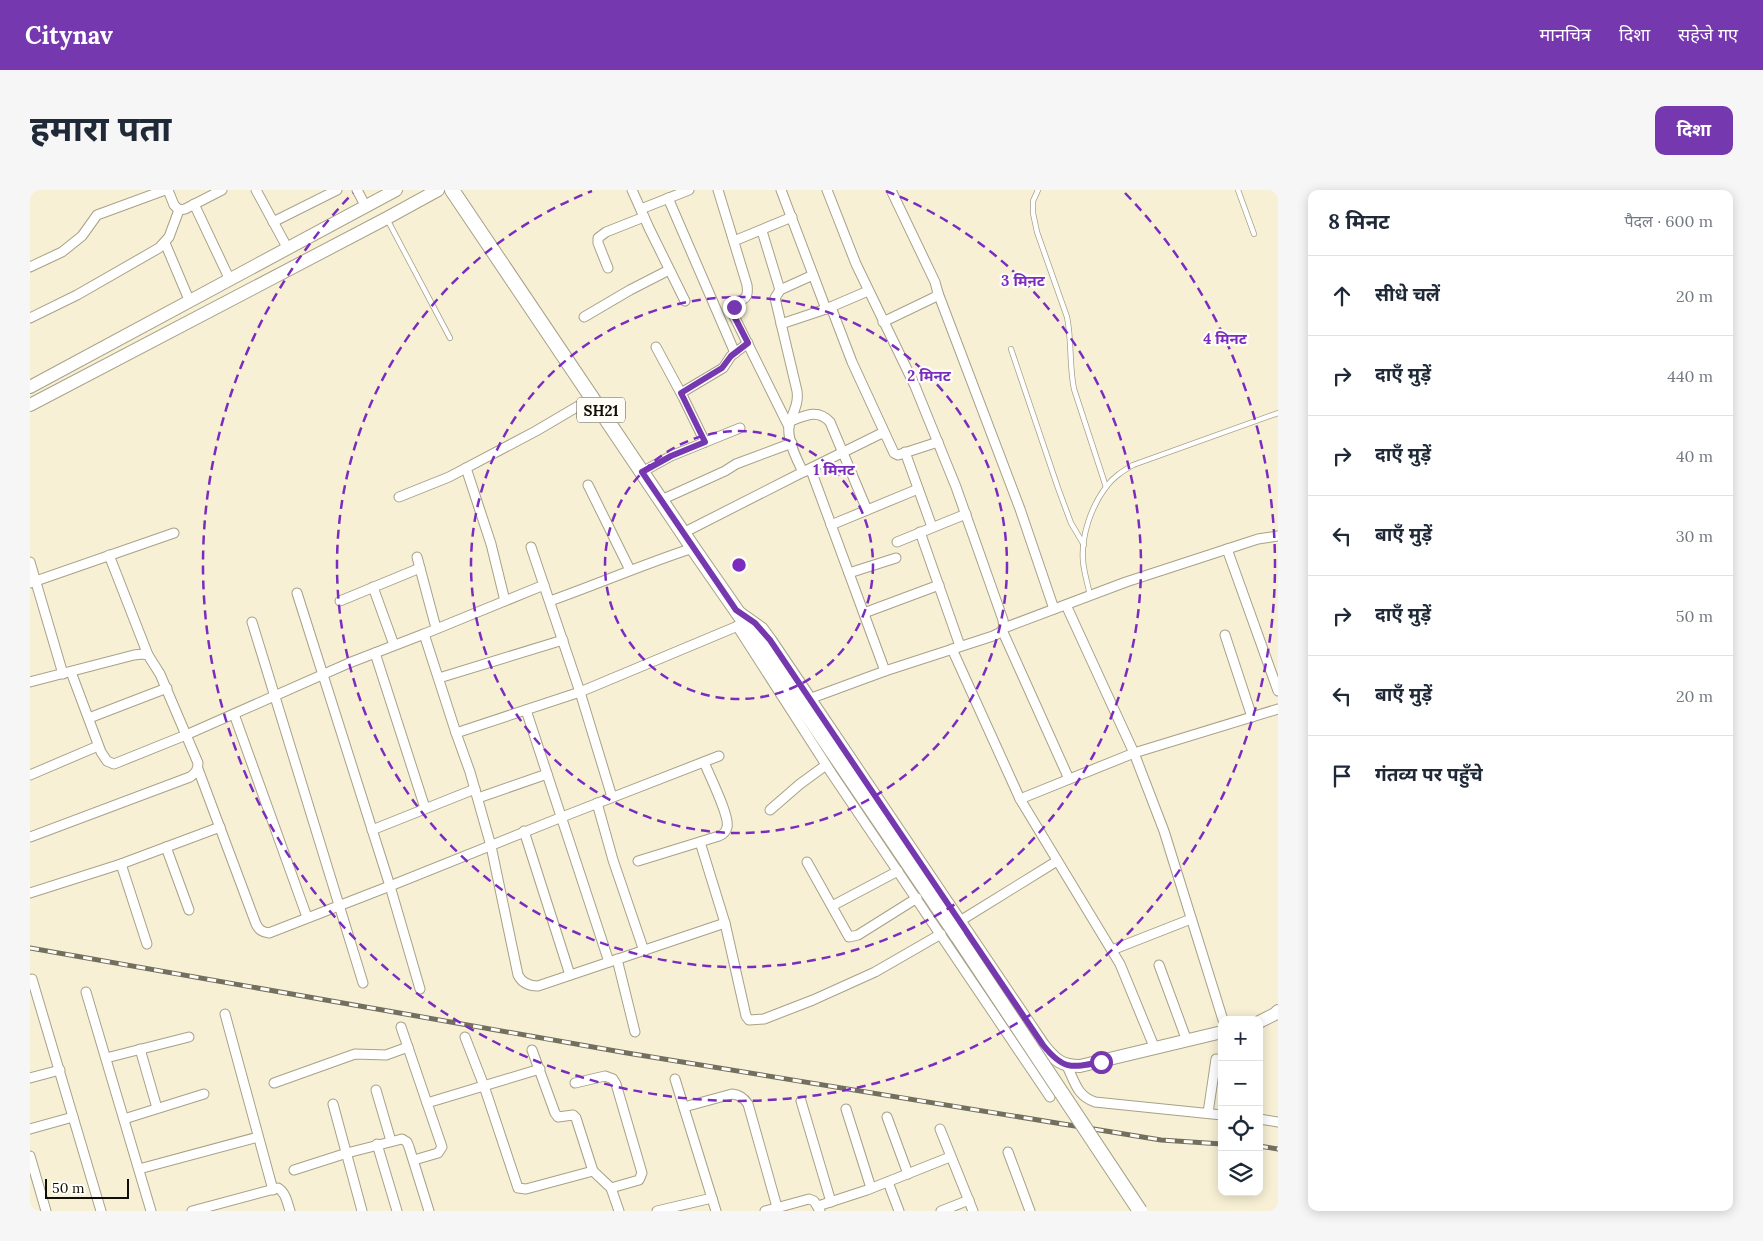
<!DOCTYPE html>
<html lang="hi">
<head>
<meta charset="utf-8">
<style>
  :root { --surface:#fff; --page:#f6f6f7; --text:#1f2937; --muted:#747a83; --line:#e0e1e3; --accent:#7638ae }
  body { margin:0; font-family:Lora,"Noto Sans Devanagari",serif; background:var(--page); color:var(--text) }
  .controls { position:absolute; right:15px; bottom:15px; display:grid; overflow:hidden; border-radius:10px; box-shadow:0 2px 12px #0003 }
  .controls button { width:45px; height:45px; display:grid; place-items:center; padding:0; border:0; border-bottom:1px solid var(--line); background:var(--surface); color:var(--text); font:25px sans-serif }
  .scale { position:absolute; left:15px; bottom:12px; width:84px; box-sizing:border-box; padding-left:5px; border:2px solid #100e06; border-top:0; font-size:14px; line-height:18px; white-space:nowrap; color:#100e06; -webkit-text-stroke:4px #fefdf7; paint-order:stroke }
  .stop { position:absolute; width:15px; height:15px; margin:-11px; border:4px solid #7638ae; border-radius:50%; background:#fff }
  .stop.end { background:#7638ae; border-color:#fff; box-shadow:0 1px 5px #0008 }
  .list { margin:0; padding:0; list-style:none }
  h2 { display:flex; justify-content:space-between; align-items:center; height:65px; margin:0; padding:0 20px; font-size:21px }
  h2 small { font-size:16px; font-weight:400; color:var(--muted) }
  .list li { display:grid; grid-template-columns:32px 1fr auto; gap:15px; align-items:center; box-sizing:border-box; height:80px; padding:0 20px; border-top:1px solid var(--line) }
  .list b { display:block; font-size:19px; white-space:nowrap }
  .list em { font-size:16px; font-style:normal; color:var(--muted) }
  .icon { flex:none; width:28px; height:28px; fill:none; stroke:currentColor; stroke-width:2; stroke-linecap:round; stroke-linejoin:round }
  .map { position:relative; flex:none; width:1248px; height:1021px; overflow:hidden; border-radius:10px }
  header { display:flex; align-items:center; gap:30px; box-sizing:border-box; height:70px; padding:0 25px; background:var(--accent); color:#fff }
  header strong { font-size:24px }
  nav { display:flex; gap:28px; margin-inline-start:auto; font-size:18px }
  .intro { display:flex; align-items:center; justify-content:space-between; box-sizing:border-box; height:120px; padding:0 30px }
  h1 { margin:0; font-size:35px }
  .button { padding:12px 22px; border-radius:10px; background:var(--accent); color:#fff; font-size:18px; font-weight:700 }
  main { display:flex; gap:30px; padding:0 30px }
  aside { flex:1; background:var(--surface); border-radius:10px; box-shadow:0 2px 12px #0003 }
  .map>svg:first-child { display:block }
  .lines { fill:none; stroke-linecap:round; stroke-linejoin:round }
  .lane-casing { stroke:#a7a188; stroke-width:6 }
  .street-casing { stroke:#a7a188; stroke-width:11 }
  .secondary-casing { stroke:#a7a188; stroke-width:14 }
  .primary-casing { stroke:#a7a188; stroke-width:16 }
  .lane { stroke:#fff; stroke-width:4.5 }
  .street { stroke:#fff; stroke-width:9 }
  .secondary { stroke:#fff; stroke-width:12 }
  .primary { stroke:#fff; stroke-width:14 }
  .rail-casing { stroke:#736f5f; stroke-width:5 }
  .rail { stroke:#fefdf7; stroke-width:3; stroke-dasharray:9; stroke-linecap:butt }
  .primary-bridge-casing { stroke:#a7a188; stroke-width:16; stroke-linecap:butt }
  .primary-bridge { stroke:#fff; stroke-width:14 }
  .route { stroke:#7638ae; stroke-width:6 }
  .ring { fill:none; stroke:#7b2cbf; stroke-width:2.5; stroke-dasharray:9 6 }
  .labels { text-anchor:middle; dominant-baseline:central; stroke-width:4.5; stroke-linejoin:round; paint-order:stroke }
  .shield { fill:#fefdf7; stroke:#57564e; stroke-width:1 }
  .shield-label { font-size:15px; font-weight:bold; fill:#100e06 }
  .centre { fill:#7b2cbf; stroke:#fefdf7; stroke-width:2.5 }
  .ring-label { font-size:15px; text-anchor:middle; font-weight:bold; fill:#7b2cbf; stroke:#fefdf7; stroke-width:4.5; stroke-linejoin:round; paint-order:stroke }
</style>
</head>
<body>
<header>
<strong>Citynav</strong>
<nav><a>मानचित्र</a><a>दिशा</a><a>सहेजे गए</a></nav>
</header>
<div class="intro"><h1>हमारा पता</h1><a class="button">दिशा</a></div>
<main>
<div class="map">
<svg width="1248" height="1021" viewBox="0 0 1248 1021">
  <rect width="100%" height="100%" fill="#f7f0d5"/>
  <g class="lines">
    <defs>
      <g id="lane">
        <path d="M1008,0l-5,11v12l4,19 30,85c5,24 2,48 7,72l32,98"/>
        <path d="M1208,0l16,44"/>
        <path d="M357,29l63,119"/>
        <path d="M981,159l47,139 13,35 13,22"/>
        <path d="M1060,406c-2,-12 -6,-23 -7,-35 -2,-25 8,-54 23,-74 7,-10 17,-16 27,-22l145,-52"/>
      </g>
      <g id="street">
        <path d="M138,0l6,15 5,5"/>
        <path d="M226,0l32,59"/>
        <path d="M327,0l9,17"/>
        <path d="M602,0l17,38 36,73"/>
        <path d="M688,0l29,95c2,17 -4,11 -13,22l-1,7 56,113"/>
        <path d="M751,0l45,119"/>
        <path d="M638,8l67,155"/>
        <path d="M164,14l36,76"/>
        <path d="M611,19l48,-19"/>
        <path d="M149,20l6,-1 37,-19"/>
        <path d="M243,32l64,-32"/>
        <path d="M732,41l18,59"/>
        <path d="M704,51l58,-24"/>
        <path d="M135,53l25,59"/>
        <path d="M0,77l32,-15 20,-16 15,-21 68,-25"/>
        <path d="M578,78l-10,-25v-5l8,-6 38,-15"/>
        <path d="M908,103l82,216 34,100"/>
        <path d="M801,117l21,55 42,91 4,2 40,-13"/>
        <path d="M554,127l46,-27 39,-20"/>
        <path d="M0,128l47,-23 82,-47 10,-11 10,-27"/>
        <path d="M853,132l52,-25 3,-4 -3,-11 -44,-92"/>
        <path d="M751,134l45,-15 42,-18"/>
        <path d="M626,157l27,50 22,45"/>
        <path d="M651,203l42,-25 8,-12 17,-13"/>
        <path d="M761,231c15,-6 27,-12 39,1l37,88"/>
        <path d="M875,262l27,75"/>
        <path d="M436,278l25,76 14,57"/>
        <path d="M777,280l73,-36h4"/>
        <path d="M612,282l29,-16 69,-28"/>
        <path d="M773,282l6,-2 3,3 73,198"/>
        <path d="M558,295l42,85"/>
        <path d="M369,307l50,-20 87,-46 56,-33"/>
        <path d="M631,310l64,-29 11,-7 56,-21"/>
        <path d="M801,335l87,-36"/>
        <path d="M890,342l40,114"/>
        <path d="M653,343l120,-61c-6,-12 -16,-32 -14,-46 3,-13 10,-21 8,-35l-22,-93 5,-8 33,-15"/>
        <path d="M867,352l69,-28"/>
        <path d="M501,357l49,145 32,105"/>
        <path d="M1197,359l51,142"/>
        <path d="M79,365l39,100"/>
        <path d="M387,367l19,71"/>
        <path d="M0,372l33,112"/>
        <path d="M819,383l47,-15"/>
        <path d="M0,393l144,-50"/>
        <path d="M343,397l21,58"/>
        <path d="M267,403l93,293 30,103"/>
        <path d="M310,411l80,-33"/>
        <path d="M520,411c48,-17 94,-37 143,-53"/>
        <path d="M1036,415l68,148 30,78 59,189"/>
        <path d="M834,423l75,-28"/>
        <path d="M222,432l111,361"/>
        <path d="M707,436l95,148 218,323"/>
        <path d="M974,438l122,-46 132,-43 20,-3"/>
        <path d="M972,440l67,149"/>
        <path d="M394,444l120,-49"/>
        <path d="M1195,445l27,82"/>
        <path d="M922,459l68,150 100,165 35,85"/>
        <path d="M345,463l50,155"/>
        <path d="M41,482l30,80 6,9 7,3 72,-29 163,-72 75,-29 32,99 124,-41 165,-69"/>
        <path d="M409,488l124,-38"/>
        <path d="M0,492l104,-27 9,-1 5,1 12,19 38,89c0,7 -2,10 -8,14l-160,60"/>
        <path d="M779,509l76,-28 108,-35 8,-4 3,-4 -1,-8 -47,-133 -41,-101 -59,-122 -29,-74"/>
        <path d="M496,520l83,252"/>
        <path d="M204,524l73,203"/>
        <path d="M59,528l78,-30"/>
        <path d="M426,543l14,39 21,74 27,129c4,8 11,11 20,11l187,-63"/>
        <path d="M168,579l58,155c3,6 6,8 13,9l121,-47 172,-69 157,-61"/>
        <path d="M0,585l68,-29"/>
        <path d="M448,608l69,-24"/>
        <path d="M990,609l114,-46 144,-44"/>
        <path d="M567,613l16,57 31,91"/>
        <path d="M740,620l30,-26 26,-19"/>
        <path d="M342,640l103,-41"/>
        <path d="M494,641l46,144"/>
        <path d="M670,652l25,81 21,93 3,4 15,-1 49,-19 62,-28 66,-38"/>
        <path d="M136,657l23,63"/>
        <path d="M608,671l81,-25c5,-2 7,-4 8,-9 3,-11 -18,-52 -23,-65"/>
        <path d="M777,672l42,75 9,-2 59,-37"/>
        <path d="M91,674l26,80"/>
        <path d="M0,703l91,-29 99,-37"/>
        <path d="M802,716l66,-35"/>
        <path d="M930,731l97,-60"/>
        <path d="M1082,760l79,-31"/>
        <path d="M587,769l18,73"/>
        <path d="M1129,775l28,76"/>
        <path d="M2,789l69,232"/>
        <path d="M56,802l65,219"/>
        <path d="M195,824l48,176"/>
        <path d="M371,837l41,120 -4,6 -24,7"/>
        <path d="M435,847l19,49 34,102 8,1 67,-18"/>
        <path d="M110,859l17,59"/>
        <path d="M502,860l23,63 3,4 15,-2 3,3 17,53 18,17 8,23"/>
        <path d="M76,868l83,-21"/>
        <path d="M1037,876c8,16 10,30 28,36l127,13"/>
        <path d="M0,888l30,-8"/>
        <path d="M645,889l41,132"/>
        <path d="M244,893l81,-29 31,1 22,-8"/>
        <path d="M545,893l30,-7 8,3 3,5 26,89 -3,7 -28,8"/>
        <path d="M346,900l15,51"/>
        <path d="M771,911l30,101"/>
        <path d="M397,913l113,-34"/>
        <path d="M303,914l29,107"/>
        <path d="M654,917l48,-13c7,1 11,3 16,10l29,103"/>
        <path d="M816,919l25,79"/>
        <path d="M1178,923l8,-54"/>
        <path d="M857,927l21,57"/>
        <path d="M94,929l80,-25"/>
        <path d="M1229,929l19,3"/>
        <path d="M0,939l43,-12"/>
        <path d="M910,939l33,82"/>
        <path d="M347,954l20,67"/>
        <path d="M978,962l22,59"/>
        <path d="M0,966l16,55"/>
        <path d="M109,979l119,-32"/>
        <path d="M264,980l53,-17 55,-14 5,3 2,5 20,64"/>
        <path d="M858,992l11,29"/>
        <path d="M788,1016l49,-16 83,-33"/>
        <path d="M162,1021l86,-23c8,5 9,14 12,23"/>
        <path d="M627,1021l55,-13"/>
        <path d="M735,1021l44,-12 5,2 6,10"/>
        <path d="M911,1021l28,-11"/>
      </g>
      <g id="secondary">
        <path d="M0,197l366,-197"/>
        <path d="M0,215l357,-187 51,-28"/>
        <path d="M708,422l24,17 8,11 273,405c12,15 18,21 37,21l142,-34"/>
        <path d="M1229,832l16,-8 3,-3"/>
      </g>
      <path id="primary" d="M422,0l241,358 57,82 208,307"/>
    </defs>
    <!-- lane casing -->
    <use href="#lane" class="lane-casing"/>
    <!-- street casing -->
    <use href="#street" class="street-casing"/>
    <!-- secondary casing -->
    <use href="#secondary" class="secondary-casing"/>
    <!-- primary casing -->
    <use href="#primary" class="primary-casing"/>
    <!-- lane -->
    <use href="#lane" class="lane"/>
    <!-- street -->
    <use href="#street" class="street"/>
    <!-- secondary -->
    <use href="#secondary" class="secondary"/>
    <!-- primary -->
    <use href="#primary" class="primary"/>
    <defs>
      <g id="rail">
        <path d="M0,758l597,105 534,87 61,4"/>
        <path d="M1229,956l19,3"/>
      </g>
    </defs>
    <!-- rail casing -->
    <use href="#rail" class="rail-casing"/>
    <!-- rail -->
    <use href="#rail" class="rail"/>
    <defs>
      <path id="primary-bridge" d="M928,747l182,274"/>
    </defs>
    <!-- primary-bridge casing -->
    <use href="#primary-bridge" class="primary-bridge-casing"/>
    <!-- primary-bridge -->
    <use href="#primary-bridge" class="primary-bridge"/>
  </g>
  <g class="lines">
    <!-- route -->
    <path class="route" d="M704,117l-1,7 15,29 -17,13 -9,12 -41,25 24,49 -34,14 -29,16 94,138 19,13 15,17 273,405c20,25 28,23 58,17"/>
  </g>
  <!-- distance rings -->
  <g class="ring">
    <circle cx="709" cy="375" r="134"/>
    <circle cx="709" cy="375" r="268"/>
    <path d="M856 1A402 402 0 1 1 562 1"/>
    <path d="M1095 3A536 536 0 1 1 323 3"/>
  </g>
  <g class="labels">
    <!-- shield labels -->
    <rect class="shield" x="547" y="207.5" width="48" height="25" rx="4"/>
    <g class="shield-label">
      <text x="571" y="220">SH21</text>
    </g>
  </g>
  <circle cx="709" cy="375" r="8" class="centre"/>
  <g class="ring-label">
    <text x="993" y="96">3 मिनट</text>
    <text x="1195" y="154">4 मिनट</text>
    <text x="899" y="191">2 मिनट</text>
    <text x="804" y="285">1 मिनट</text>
  </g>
</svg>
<div class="controls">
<button>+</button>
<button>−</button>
<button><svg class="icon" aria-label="locate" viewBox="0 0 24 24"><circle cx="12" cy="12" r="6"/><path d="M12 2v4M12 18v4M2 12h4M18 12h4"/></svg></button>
<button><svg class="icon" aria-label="layers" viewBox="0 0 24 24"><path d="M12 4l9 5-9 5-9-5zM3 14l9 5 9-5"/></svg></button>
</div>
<div class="scale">50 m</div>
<div class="stop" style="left:1071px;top:872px"></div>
<div class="stop end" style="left:704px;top:117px"></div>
</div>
<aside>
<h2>8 मिनट<small>पैदल · 600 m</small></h2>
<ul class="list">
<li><svg class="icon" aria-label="ahead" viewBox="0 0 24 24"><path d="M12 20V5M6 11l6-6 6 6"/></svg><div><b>सीधे चलें</b></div><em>20 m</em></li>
<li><svg class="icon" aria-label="right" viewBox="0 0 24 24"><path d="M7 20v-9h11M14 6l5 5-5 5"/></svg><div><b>दाएँ मुड़ें</b></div><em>440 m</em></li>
<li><svg class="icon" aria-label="right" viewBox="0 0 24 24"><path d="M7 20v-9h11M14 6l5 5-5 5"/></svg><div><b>दाएँ मुड़ें</b></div><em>40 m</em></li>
<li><svg class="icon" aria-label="left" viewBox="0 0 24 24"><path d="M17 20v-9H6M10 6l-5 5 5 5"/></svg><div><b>बाएँ मुड़ें</b></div><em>30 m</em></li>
<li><svg class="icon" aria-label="right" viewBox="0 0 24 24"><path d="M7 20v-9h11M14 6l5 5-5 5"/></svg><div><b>दाएँ मुड़ें</b></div><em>50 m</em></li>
<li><svg class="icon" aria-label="left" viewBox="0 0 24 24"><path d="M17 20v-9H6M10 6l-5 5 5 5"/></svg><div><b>बाएँ मुड़ें</b></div><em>20 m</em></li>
<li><svg class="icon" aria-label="arrive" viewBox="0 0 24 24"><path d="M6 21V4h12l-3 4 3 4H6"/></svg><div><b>गंतव्य पर पहुँचे</b></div></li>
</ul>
</aside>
</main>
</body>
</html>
